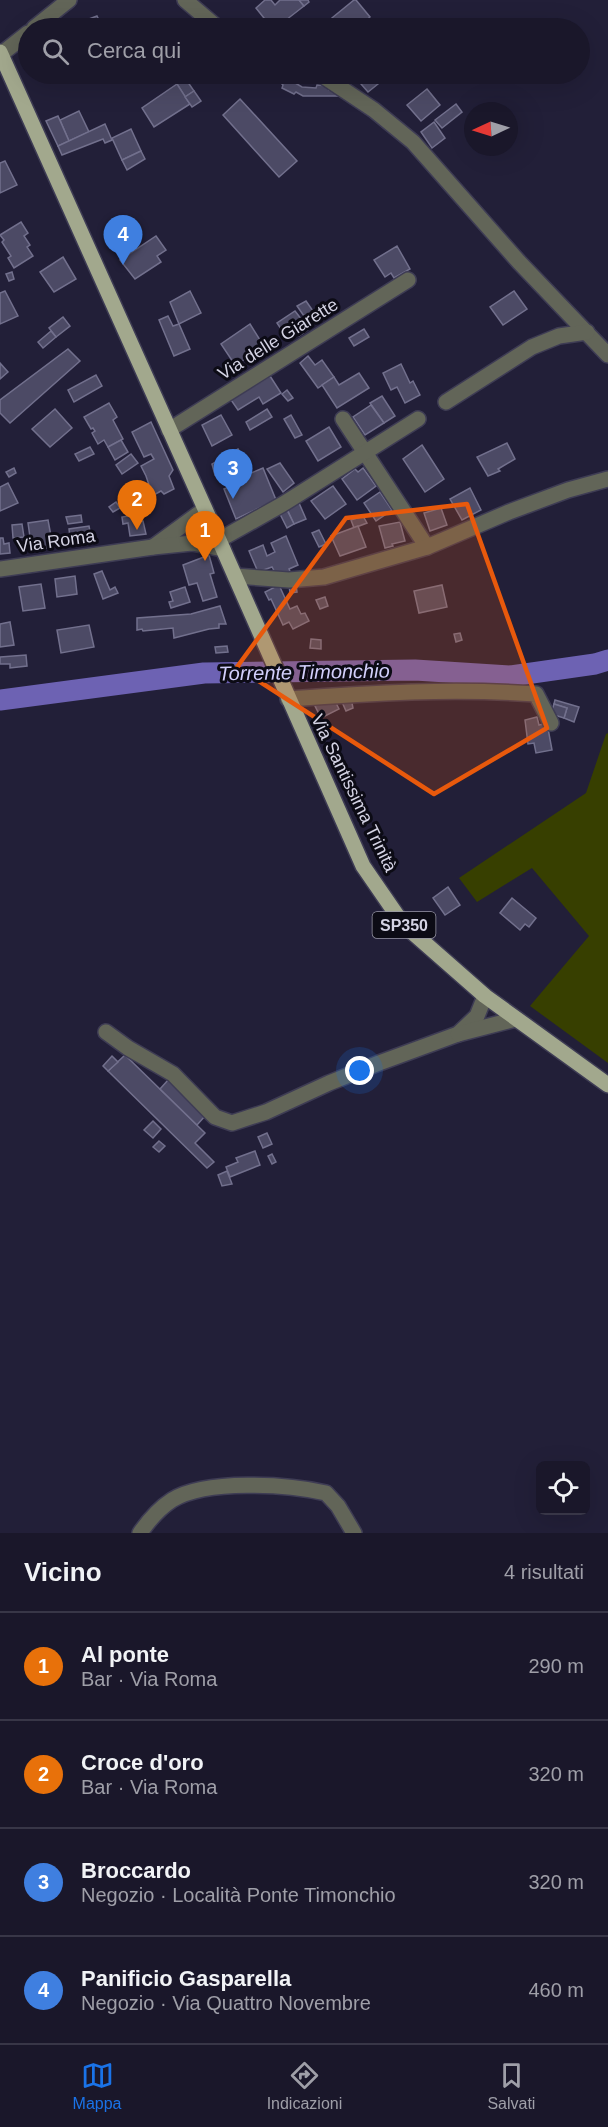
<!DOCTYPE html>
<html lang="it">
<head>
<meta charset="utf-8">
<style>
  :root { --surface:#1a172a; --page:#232032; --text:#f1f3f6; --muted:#9f9fa8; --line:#383647; --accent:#1a73e8 }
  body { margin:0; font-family:Arial,sans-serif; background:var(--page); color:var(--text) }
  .controls { position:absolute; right:18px; bottom:18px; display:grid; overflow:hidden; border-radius:9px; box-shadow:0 6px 24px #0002 }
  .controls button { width:54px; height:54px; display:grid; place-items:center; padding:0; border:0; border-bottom:2px solid var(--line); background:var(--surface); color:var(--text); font:30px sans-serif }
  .compass { position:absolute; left:464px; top:102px; width:54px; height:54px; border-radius:50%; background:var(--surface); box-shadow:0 6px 24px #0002; rotate:266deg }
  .you { position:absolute; left:360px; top:1071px; width:21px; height:21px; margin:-15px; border:4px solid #fff; border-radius:50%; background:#1a73e8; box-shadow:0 0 0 9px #1a73e833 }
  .badge { display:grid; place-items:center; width:39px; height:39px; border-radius:50%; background:var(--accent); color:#fff; font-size:20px; font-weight:700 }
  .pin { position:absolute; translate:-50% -50px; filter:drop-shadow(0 2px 3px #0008) }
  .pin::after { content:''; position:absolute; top:32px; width:21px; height:18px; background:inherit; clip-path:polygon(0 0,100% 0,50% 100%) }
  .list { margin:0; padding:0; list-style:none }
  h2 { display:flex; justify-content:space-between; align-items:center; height:78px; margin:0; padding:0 24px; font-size:26px }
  h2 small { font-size:20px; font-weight:400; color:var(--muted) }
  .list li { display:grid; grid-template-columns:39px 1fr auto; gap:18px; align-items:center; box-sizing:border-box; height:108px; padding:0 24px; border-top:2px solid var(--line) }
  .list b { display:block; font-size:22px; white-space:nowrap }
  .list p { margin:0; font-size:20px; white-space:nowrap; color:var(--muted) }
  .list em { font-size:20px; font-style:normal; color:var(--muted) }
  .icon { flex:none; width:33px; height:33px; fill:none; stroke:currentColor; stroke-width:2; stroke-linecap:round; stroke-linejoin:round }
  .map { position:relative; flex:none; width:608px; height:1533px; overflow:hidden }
  .search { position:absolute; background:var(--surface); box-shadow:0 6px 24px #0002; left:18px; right:18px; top:18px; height:66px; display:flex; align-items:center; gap:15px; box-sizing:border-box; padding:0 21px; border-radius:33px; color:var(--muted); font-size:22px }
  .sheet { height:510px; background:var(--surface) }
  nav { display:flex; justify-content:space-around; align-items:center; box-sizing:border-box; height:84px; border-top:2px solid var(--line); background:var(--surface); font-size:16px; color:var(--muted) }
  nav a { display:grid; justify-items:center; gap:3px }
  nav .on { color:var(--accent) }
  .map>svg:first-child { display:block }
  .green { fill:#373f00 }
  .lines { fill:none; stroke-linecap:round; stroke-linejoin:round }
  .river { stroke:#6d62b3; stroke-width:21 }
  .building { fill:#4c4a65; stroke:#72708d; stroke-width:1.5 }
  .minor-casing { stroke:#3e3c54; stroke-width:18 }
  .major-casing { stroke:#3e3c54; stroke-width:18 }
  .minor { stroke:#626558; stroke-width:15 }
  .major { stroke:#a2a88d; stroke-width:15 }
  .marked { fill:#e8590c; fill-opacity:0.2; stroke:#e8590c; stroke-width:4.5; stroke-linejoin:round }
  .labels { text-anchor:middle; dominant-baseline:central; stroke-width:6; stroke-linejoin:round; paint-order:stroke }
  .shield { fill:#0c0b15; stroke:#9897a6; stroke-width:1.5 }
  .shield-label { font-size:16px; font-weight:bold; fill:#d4d3e4 }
  .street-label { font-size:18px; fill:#d4d3e4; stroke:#0c0b15 }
  .water-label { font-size:20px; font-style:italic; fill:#d2cffb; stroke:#0c0b15 }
</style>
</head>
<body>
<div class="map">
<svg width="608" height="1533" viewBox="0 0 608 1533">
  <rect width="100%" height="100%" fill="#221f38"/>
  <!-- green -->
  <path class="green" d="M608,733v330l-78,-57 59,-70 -57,-68 -55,34 -18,-24 127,-85 20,-59z"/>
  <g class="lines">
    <!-- river -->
    <path class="river" d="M0,700l204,-27 211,-3 96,6 84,-12 13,-4"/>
  </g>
  <!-- building -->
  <g class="building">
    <path d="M265,0h6l4,5 5,-5h19l5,6 -18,14 5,6 -3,2h-16l-16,-20z"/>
    <path d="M299,0h9l1,2 -5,4z"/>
    <path d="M354,0h2l14,17 -13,11h-24l-6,-6z"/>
    <path d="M97,16l6,12h-38z"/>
    <path d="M271,74h17l-3,3 17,10 14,1 1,-3 12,1v4l11,1v5h-37l-7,-4 -2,2 -12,-6 1,-3z"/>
    <path d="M359,74h19l5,6 -15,12 -13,-15z"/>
    <path d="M185,78l9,13 -9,6 -8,-13z"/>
    <path d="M177,84l13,20 -36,23 -12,-19z"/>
    <path d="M427,89l13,16 -19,16 -14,-16z"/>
    <path d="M194,91l7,10 -9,6 -7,-10z"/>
    <path d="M240,99l57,62 -18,16 -56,-62z"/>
    <path d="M456,104l6,8 -20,16 -7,-8z"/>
    <path d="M79,111l10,21 -20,9 -9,-21z"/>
    <path d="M58,116l11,25 -11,5 -12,-25z"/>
    <path d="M434,122l11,16 -13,10 -11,-16z"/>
    <path d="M105,124l7,16 -7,3 -2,-4 -41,16 -4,-9z"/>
    <path d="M131,129l10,22 -19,9 -10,-22z"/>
    <path d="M141,151l4,8 -18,11 -5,-10z"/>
    <path d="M5,161l12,24 -17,8v-30z"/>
    <path d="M21,222l7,11 -4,3 6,9 -3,2 6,9 -19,12 -6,-10 3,-2 -9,-14 2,-2 -4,-5z"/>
    <path d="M156,236l10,14 -9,6 4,6 -26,17 -15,-19z"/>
    <path d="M397,246l13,23 -16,9 -3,-5 -6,4 -11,-17z"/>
    <path d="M63,257l13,22 -22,13 -14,-20z"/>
    <path d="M12,272l2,7 -5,2 -3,-7z"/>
    <path d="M5,291l13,25 -18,8v-31z"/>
    <path d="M190,291l11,22 -22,11 -9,-22z"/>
    <path d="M514,291l13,18 -24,16 -13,-18z"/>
    <path d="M306,301l7,10 -9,5 -7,-10z"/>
    <path d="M295,311l14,18 -10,7 -3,-5 -9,7 -10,-15z"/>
    <path d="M168,316l5,10 6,-2 11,25 -16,7 -15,-36z"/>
    <path d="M63,317l7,9 -14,11 -7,-9z"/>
    <path d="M250,324l15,24 -30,17 -14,-21z"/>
    <path d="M364,329l5,8 -15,9 -5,-8z"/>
    <path d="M51,331l5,6 -13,11 -5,-6z"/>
    <path d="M68,349l12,12 -70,62 -10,-10v-13z"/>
    <path d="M308,356l7,9 7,-5 12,17 -16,11 -18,-25z"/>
    <path d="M0,363l8,9 -8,7z"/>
    <path d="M401,364l9,19 3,-2 7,14 -15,8 -8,-16 -6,3 -8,-17z"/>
    <path d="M359,373l10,15 -32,20 -15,-23 12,-8 5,8z"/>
    <path d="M96,375l6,11 -28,16 -6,-12z"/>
    <path d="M270,376l11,17 -18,11 -4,-7 -21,13 -9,-13 21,-13 2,3z"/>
    <path d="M287,390l6,8 -5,3 -6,-7z"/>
    <path d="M382,396l13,20 -11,7 -14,-20z"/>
    <path d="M109,403l8,14 -4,3 10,19 -15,8 -4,-7 -6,4 -6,-11 3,-2 -2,-3 -2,1 -7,-12z"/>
    <path d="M371,405l13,18 -19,12 -12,-18z"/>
    <path d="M55,409l17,19 -22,19 -18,-18z"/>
    <path d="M267,409l5,8 -22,13 -4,-8z"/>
    <path d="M221,415l11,20 -20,11 -10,-21z"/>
    <path d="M291,415l11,20 -7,3 -11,-19z"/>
    <path d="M151,422l22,48 -4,6 5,13 -10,5 -3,-3 -9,5 -5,-10 2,-1 -3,-9 -5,-10 13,-7 -3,-5 -7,3 -12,-25z"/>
    <path d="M329,427l12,20 -23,14 -12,-20z"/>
    <path d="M121,440l7,12 -13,8 -7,-13z"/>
    <path d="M507,443l8,16 -17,10 2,2 -12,5 -11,-19z"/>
    <path d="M422,445l22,34 -19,13 -22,-33z"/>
    <path d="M90,447l4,7 -15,7 -4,-7z"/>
    <path d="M238,449l10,16 -22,14 -5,-6 -6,2 -3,-11z"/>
    <path d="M131,454l7,9 -16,11 -6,-9z"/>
    <path d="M280,463l14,20 -11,9 -16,-23z"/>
    <path d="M14,468l2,5 -7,4 -3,-5z"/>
    <path d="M263,468l13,32 -40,19 -12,-30 22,-9 -2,-4z"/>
    <path d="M363,468l13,18 -19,14 -15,-21 13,-10 3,3z"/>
    <path d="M8,483l10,20 -18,8v-24z"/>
    <path d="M333,486l13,18 -21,15 -14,-18z"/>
    <path d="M470,488l11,22 -19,10 -12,-21z"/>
    <path d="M380,492l12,18 -16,11 -12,-18z"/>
    <path d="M116,502l4,6 -7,4 -4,-5z"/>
    <path d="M299,503l7,16 -12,5 -7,-15z"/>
    <path d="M441,508l6,17 -17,6 -6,-18z"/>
    <path d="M287,510l7,14 -7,4 -7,-14z"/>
    <path d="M81,515l1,7 -14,2 -2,-7z"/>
    <path d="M134,515l2,7 7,-1 3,13 -16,2 -2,-13 -5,1 -1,-7z"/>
    <path d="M363,516l4,7 -13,5 -3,-8z"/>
    <path d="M48,520l5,27 -21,4 -4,-28z"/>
    <path d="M400,522l5,19 -13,3 1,2 -8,2 -6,-22z"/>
    <path d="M22,524l2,13 -11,1 -1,-13z"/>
    <path d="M89,526l3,17 -21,3 -2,-17z"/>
    <path d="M358,526l8,21 -26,9 -9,-20z"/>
    <path d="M319,530l7,14 -7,3 -7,-14z"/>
    <path d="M286,536l12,29 -9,4 3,7h-15l-5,-9 -14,5 -9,-21 14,-6 4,11 8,-4 -4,-9z"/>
    <path d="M0,538h3l1,6 5,-1 1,10 -10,1z"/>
    <path d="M209,555l5,18 -4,1 7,23 -14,4 -6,-18 -8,2 -6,-20z"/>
    <path d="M102,571l8,19 5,-3 3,6 -15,6 -9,-25z"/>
    <path d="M75,576l2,18 -20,3 -2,-18z"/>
    <path d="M41,584l4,24 -22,3 -4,-24z"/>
    <path d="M296,584l1,8 -7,1 -1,-8z"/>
    <path d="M279,585l11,24 7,-3 4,8 4,-1 4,8 -16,8 -4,-7 -6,3 -12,-26 -2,1 -4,-8z"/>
    <path d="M442,585l5,22 -28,6 -5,-22z"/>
    <path d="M185,587l5,15 -19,6 -2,-6 4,-1 -3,-9z"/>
    <path d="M325,597l3,9 -8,3 -4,-9z"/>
    <path d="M220,606l6,18h-7v4l-10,1 -35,9 -1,-10 -30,3 -1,-2 -5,1v-12l54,-4z"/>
    <path d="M10,622l4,23 -14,2v-23z"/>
    <path d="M89,625l5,22 -33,6 -4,-23z"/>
    <path d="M460,633l2,7 -6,2 -2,-8z"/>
    <path d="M311,639l10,1v9l-11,-1z"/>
    <path d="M227,646l1,6 -12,1 -1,-6z"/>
    <path d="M26,655l1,11 -17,2v-4h-10v-7z"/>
    <path d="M333,697l6,12 -18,9 -6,-12z"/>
    <path d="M351,698l2,10 -7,3 -4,-9z"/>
    <path d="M555,700l24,7 -5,15 -10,-4 3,-10 -13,-4z"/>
    <path d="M554,704l13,4 -3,10 -13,-4z"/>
    <path d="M537,717l2,8 8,-2 5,27 -16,3 -2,-10 -6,1 -3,-24z"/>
    <path d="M448,887l12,18 -15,10 -12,-17z"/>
    <path d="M512,898l24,20 -7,9 -4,-3 -5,6 -20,-17z"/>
    <path d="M125,1055l80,78 -10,10 19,19 -7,6 -99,-97z"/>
    <path d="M112,1056l6,6 -10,9 -5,-5z"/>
    <path d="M168,1080l37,36 -8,9 -37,-36z"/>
    <path d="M153,1121l8,8 -8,9 -9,-8z"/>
    <path d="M267,1133l5,11 -9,4 -5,-11z"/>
    <path d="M159,1141l6,5 -6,6 -6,-5z"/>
    <path d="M255,1151l5,14 -30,12 -4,-10 12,-5 -2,-4z"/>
    <path d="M272,1154l4,8 -4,2 -4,-8z"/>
    <path d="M227,1171l5,13 -10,2 -4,-11z"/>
  </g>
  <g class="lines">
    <defs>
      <g id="minor">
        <path d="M185,0l33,28"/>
        <path d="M34,28l35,-28"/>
        <path d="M0,55l28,-22"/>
        <path d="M320,74l54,36 39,32 106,120 89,93"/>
        <path d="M446,402l86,-55 27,-11 28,-4"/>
        <path d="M343,419l84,128"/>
        <path d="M169,430l239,-150"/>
        <path d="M219,540l64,-36 135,-85"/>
        <path d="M192,543l20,-18"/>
        <path d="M153,547l52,-38"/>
        <path d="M0,569l153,-22 39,-4 31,6"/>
        <path d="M235,576l54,4 35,-3 103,-30 82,-35 59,-22 40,-11"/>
        <path d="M288,699c82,-6 165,-11 248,-5l15,29"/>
        <path d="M106,1032l22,16 45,26 42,43 17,6 34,-11 63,-29 50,-20 79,-29 19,-18 8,-20"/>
        <path d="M458,1034l58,-15"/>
        <path d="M140,1533c9,-13 18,-24 32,-33 34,-21 115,-16 154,-7l12,13 16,27"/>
      </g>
      <path id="major" d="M0,52l219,488 144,326 40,58 82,72 123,89"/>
    </defs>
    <!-- minor casing -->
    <use href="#minor" class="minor-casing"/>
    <!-- major casing -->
    <use href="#major" class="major-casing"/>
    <!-- minor -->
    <use href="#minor" class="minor"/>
    <!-- major -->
    <use href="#major" class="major"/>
  </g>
  <!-- marked area -->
  <path class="marked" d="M467,504l80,224 -113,66 -197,-127 109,-149z"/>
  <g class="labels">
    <!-- shield labels -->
    <rect class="shield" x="372.5" y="912" width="63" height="26" rx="4.5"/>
    <g class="shield-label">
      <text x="404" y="925">SP350</text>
    </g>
    <!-- street labels -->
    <g class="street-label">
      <text transform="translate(278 339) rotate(-32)">Via delle Giarette</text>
      <text transform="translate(56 541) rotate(-8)">Via Roma</text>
      <text transform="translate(354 793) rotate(64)">Via Santissima Trinità</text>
    </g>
    <!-- water labels -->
    <g class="water-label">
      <text transform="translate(304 672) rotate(-1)">Torrente Timonchio</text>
    </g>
  </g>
</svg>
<div class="controls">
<button><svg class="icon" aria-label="locate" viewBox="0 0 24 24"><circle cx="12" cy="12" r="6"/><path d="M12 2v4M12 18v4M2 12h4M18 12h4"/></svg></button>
</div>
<svg class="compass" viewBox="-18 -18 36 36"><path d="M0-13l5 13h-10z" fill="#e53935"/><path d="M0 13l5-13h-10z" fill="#9f9fa8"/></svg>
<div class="you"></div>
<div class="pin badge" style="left:205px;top:561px;background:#e8710a">1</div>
<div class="pin badge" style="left:137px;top:530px;background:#e8710a">2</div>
<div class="pin badge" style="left:233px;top:499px;background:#3f7fe0">3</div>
<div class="pin badge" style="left:123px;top:265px;background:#3f7fe0">4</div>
<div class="search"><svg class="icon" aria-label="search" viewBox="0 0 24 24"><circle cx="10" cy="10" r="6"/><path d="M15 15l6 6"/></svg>Cerca qui</div>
</div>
<section class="sheet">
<h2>Vicino<small>4 risultati</small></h2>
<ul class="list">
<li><span class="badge" style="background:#e8710a">1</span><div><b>Al ponte</b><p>Bar · Via Roma</p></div><em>290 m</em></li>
<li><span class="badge" style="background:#e8710a">2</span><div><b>Croce d'oro</b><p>Bar · Via Roma</p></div><em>320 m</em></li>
<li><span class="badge" style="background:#3f7fe0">3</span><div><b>Broccardo</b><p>Negozio · Località Ponte Timonchio</p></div><em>320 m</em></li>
<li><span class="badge" style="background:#3f7fe0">4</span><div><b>Panificio Gasparella</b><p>Negozio · Via Quattro Novembre</p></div><em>460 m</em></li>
</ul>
</section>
<nav>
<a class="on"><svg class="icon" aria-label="map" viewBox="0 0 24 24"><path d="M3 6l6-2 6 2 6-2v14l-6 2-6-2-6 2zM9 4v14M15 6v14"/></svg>Mappa</a>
<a><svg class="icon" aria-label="directions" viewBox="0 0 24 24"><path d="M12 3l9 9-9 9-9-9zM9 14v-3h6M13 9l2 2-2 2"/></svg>Indicazioni</a>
<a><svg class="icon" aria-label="saved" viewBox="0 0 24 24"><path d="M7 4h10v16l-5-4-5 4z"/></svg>Salvati</a>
</nav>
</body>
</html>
